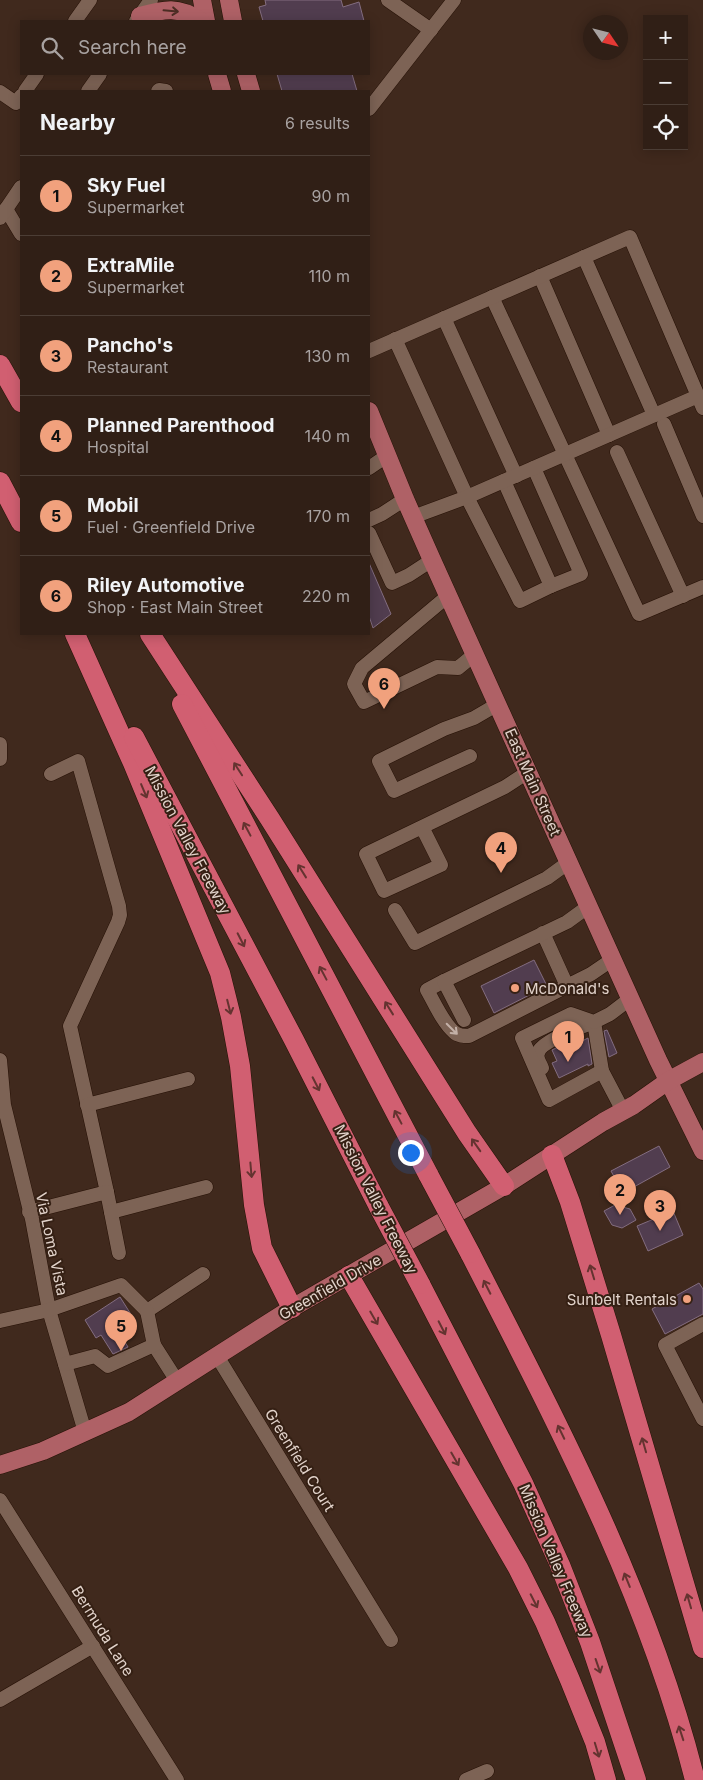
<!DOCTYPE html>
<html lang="en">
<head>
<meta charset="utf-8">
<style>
  :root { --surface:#301f16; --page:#3c2c23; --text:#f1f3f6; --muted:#a8a2a1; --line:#4b3d35; --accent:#f1a17d }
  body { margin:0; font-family:Inter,sans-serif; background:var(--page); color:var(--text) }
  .controls { position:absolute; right:15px; top:15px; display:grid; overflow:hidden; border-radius:0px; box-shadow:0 2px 12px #0003 }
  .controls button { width:45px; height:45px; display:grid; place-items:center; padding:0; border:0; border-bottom:1px solid var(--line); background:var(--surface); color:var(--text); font:25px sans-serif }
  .compass { position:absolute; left:583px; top:15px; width:45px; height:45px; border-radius:50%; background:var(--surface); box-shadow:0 2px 12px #0003; rotate:125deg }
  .you { position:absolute; left:410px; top:1152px; width:18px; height:18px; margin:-12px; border:4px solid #fff; border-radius:50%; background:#1a73e8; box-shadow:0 0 0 8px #1a73e833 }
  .badge { display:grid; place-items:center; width:32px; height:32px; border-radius:50%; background:var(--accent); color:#111; font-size:16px; font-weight:700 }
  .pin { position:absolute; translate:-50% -41px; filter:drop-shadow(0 1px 2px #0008) }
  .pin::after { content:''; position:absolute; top:26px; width:18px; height:15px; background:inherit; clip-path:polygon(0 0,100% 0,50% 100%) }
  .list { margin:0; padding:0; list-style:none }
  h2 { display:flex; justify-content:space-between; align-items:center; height:65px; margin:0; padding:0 20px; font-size:21px }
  h2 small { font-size:16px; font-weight:400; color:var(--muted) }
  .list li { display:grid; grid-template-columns:32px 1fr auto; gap:15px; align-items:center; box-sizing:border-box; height:80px; padding:0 20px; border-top:1px solid var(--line) }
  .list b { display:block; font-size:19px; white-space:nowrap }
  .list p { margin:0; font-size:16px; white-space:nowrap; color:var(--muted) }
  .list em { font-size:16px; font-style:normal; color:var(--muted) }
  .icon { flex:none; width:28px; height:28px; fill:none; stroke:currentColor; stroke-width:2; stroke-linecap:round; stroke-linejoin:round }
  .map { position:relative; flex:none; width:703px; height:1780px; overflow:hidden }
  .search { position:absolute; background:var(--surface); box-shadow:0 2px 12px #0003; left:20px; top:20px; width:350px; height:55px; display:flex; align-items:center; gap:12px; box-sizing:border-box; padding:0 18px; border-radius:0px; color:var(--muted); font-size:19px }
  .panel { position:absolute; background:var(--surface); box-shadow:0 2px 12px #0003; left:20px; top:90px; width:350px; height:545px; border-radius:0px }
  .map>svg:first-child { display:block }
  .building { fill:#513d4f; stroke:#836d80 }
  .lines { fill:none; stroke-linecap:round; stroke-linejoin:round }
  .minor-casing { stroke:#261106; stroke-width:15 }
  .major-casing { stroke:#261106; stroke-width:19 }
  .highway-casing { stroke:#261106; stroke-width:21 }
  .minor { stroke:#7d6355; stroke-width:14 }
  .major { stroke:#af6166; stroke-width:18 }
  .highway { stroke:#d15f71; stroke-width:20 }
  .highway-bridge-casing { stroke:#261106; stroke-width:21; stroke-linecap:butt }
  .highway-bridge { stroke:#d15f71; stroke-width:20 }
  .oneway { stroke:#4d2d24 }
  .oneway2 { stroke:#643330 }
  .oneway3 { stroke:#c4b1a8 }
  .poi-dot { fill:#f1a17d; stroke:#352014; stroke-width:2 }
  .labels { text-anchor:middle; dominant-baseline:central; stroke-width:4; stroke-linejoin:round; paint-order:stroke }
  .street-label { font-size:15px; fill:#e2d3cb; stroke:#352014 }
  .poi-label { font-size:15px; fill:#e2d3cb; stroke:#352014; text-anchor:start }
</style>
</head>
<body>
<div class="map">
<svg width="703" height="1780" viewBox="0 0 703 1780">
  <rect width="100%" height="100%" fill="#40291d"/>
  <!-- building -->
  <g class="building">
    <path d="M265,0h76l2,7 16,-5 5,19h-101l-4,-14 7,-2z"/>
    <path d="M277,74h75l5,17h-75z"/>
    <path d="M369,563l22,51 -18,14 -4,-12z"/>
    <path d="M534,960l13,26 -53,27 -13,-27z"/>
    <path d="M607,1030l10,23 -8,4 -5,-26z"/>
    <path d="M588,1038l4,26 -4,2v-2l-29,14 -7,-15 5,-2 -5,-11 18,-9 2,5z"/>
    <path d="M659,1146l11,21 -47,26 -12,-22z"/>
    <path d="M615,1205l15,4 6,11 -14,8 -10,-3 -8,-14z"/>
    <path d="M673,1211l10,24 -35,16 -11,-25z"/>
    <path d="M699,1283l4,6v25l-38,20 -13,-25z"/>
    <path d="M120,1297l12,19 -17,10 13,21 -15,7 -12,-19 -5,3 -11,-18z"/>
  </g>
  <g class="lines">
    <defs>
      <g id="minor">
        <path d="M388,0l43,30"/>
        <path d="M75,21l15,-21"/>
        <path d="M136,21l15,-21"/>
        <path d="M25,91l12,-17"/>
        <path d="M88,91l12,-17"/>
        <path d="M158,91l1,-1 7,1"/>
        <path d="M0,92l16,11 5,-7"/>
        <path d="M369,109l85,-109"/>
        <path d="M6,209l15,25"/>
        <path d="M0,218l21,-31"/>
        <path d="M584,257l70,158"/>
        <path d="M540,276l69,159"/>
        <path d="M492,297l147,317 64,-27"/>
        <path d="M444,318l72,158"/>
        <path d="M395,339l72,158 53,104 31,-15"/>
        <path d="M369,351l261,-114 68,159"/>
        <path d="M664,424l39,92"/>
        <path d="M617,452l66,144"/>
        <path d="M369,468l19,-13"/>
        <path d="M504,481l47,105 30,-12 -47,-106"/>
        <path d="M413,517l54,-20 231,-101 5,12"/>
        <path d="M369,520l13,-6 23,-15"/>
        <path d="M369,533l23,50 17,-8 23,-15"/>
        <path d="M449,595l-87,73 -8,16 10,18 73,-35 21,1 17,-14"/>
        <path d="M0,744v15"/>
        <path d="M470,756l-76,35 -15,-30 65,-32 30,-11 24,-14"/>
        <path d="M51,774l27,-13 41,145 1,9 -2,7 -48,104 37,166"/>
        <path d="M422,827l19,38 -57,26 -18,-37 139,-67 23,-15"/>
        <path d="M395,910l20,33 132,-65 22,-16"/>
        <path d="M543,933l24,53 24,-12 22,-15"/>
        <path d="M444,981l-17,9c7,12 16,33 27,42 4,4 10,4 15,4l98,-50"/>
        <path d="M464,1020l-20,-39 123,-59 22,-16"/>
        <path d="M0,1060l4,45 28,114 17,91 36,122"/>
        <path d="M542,1068c-2,-5 -6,-10 -4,-15 3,-12 44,-26 56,-31l8,49"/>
        <path d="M87,1105l101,-26"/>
        <path d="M623,1111l-21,-40 -53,29 -27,-62 49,-24 23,8 16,-8 21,-16"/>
        <path d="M29,1212l78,-20 12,61"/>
        <path d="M111,1212l95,-25"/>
        <path d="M0,1321l49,-11 72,-25 26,26 56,-37"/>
        <path d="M703,1324l-38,21 38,74"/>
        <path d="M154,1345l23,36"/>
        <path d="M217,1356l174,284"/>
        <path d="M65,1364l30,-8 13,10 46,-21 -7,-34"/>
        <path d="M0,1500l177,280"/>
        <path d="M0,1700l93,-54"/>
        <path d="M466,1780l21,-9"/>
      </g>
      <g id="major">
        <path d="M202,0l4,21"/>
        <path d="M229,0l4,21"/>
        <path d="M140,16c25,-7 38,-10 61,5"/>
        <path d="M217,74l5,17"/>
        <path d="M246,74l5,17"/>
        <path d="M369,411l36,88 27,61 226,500 45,91"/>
        <path d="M0,1465l43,-14 86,-39 163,-104 212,-122 99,-64 31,-17 34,-24 35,-19"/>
      </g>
      <g id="highway">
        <path d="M0,365l21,37"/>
        <path d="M0,482l21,40"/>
        <path d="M75,634l58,129 87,210 11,44 9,49 14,139 8,43 30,60"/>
        <path d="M150,634l120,185 197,314 37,53"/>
        <path d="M182,704l247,472"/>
        <path d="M134,737l160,303 85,167"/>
        <path d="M552,1155l18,47 41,133 92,313"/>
        <path d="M470,1253c87,170 178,340 225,527"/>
        <path d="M349,1276l169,292 27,54 25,58 25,62 11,38"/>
        <path d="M420,1284l103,199 37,82 30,77 46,138"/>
      </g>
    </defs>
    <!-- minor casing -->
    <use href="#minor" class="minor-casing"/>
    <!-- major casing -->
    <use href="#major" class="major-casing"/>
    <!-- highway casing -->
    <use href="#highway" class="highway-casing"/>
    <!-- minor -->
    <use href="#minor" class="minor"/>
    <!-- major -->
    <use href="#major" class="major"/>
    <!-- highway -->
    <use href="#highway" class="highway"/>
    <defs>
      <g id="highway-bridge">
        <path d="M429,1176l41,77"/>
        <path d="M379,1207l41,77"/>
      </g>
    </defs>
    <!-- highway-bridge casing -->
    <use href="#highway-bridge" class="highway-bridge-casing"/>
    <!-- highway-bridge -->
    <use href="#highway-bridge" class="highway-bridge"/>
  </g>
  <!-- one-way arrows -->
  <defs><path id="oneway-shaft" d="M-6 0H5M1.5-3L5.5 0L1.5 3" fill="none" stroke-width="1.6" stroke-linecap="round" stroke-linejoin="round" transform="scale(1.25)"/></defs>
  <use class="oneway" href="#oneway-shaft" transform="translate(171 11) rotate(5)"/>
  <g class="oneway2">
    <use href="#oneway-shaft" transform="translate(238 769) rotate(-123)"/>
    <use href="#oneway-shaft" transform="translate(144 791) rotate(67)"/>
    <use href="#oneway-shaft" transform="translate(247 829) rotate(-118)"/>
    <use href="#oneway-shaft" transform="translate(302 871) rotate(-122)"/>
    <use href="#oneway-shaft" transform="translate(241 940) rotate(63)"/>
    <use href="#oneway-shaft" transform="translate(323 973) rotate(-118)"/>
    <use href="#oneway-shaft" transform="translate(229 1007) rotate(76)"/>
    <use href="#oneway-shaft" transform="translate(389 1008) rotate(-122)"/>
    <use href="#oneway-shaft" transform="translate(316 1084) rotate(63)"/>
    <use href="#oneway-shaft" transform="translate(398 1117) rotate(-118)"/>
    <use href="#oneway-shaft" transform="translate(476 1145) rotate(-125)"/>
    <use href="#oneway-shaft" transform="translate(251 1170) rotate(85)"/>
    <use href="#oneway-shaft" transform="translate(592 1272) rotate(-107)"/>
    <use href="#oneway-shaft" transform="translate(487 1287) rotate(-117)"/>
    <use href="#oneway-shaft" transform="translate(374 1318) rotate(60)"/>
    <use href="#oneway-shaft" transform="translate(442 1328) rotate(63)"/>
    <use href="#oneway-shaft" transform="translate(561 1432) rotate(-116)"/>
    <use href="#oneway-shaft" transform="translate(644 1445) rotate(-106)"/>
    <use href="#oneway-shaft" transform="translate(455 1459) rotate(60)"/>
    <use href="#oneway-shaft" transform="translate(627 1580) rotate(-112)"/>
    <use href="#oneway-shaft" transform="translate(534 1601) rotate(63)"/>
    <use href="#oneway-shaft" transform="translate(689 1601) rotate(-106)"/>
    <use href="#oneway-shaft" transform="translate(598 1666) rotate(71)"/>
    <use href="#oneway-shaft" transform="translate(681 1733) rotate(-108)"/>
    <use href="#oneway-shaft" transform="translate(597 1750) rotate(73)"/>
  </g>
  <use class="oneway3" href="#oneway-shaft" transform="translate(452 1029) rotate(45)"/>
  <!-- markers -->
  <g class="poi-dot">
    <circle cx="515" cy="988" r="5"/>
    <circle cx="687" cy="1299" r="5"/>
  </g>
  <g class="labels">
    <!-- street labels -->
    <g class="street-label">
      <text transform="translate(533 782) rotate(66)">East Main Street</text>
      <text transform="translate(188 840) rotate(62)">Mission Valley Freeway</text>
      <text transform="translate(376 1199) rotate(63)">Mission Valley Freeway</text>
      <text transform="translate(52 1244) rotate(78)">Via Loma Vista</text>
      <text transform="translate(330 1287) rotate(-30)">Greenfield Drive</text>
      <text transform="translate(300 1460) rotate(58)">Greenfield Court</text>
      <text transform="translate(556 1561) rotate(67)">Mission Valley Freeway</text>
      <text transform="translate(103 1631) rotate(58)">Bermuda Lane</text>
    </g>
    <!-- poi labels -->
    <g class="poi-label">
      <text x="525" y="988">McDonald's</text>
      <text x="677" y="1299" text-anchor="end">Sunbelt Rentals</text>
    </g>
  </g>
</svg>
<div class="controls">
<button>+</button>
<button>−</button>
<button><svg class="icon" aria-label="locate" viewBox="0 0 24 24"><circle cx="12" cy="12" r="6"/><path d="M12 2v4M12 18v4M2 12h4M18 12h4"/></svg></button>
</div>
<svg class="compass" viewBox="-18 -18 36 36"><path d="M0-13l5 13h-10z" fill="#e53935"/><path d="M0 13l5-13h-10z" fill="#a8a2a1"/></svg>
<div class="you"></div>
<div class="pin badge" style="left:568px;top:1062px">1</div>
<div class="pin badge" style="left:620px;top:1215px">2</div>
<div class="pin badge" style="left:660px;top:1231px">3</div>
<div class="pin badge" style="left:501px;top:873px">4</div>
<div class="pin badge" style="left:121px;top:1351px">5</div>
<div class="pin badge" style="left:384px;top:709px">6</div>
<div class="search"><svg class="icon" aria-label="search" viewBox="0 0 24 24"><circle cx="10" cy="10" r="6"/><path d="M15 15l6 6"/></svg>Search here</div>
<section class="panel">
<h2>Nearby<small>6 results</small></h2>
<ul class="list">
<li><span class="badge">1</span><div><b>Sky Fuel</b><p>Supermarket</p></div><em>90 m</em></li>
<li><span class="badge">2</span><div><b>ExtraMile</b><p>Supermarket</p></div><em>110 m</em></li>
<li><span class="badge">3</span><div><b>Pancho's</b><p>Restaurant</p></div><em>130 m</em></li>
<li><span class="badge">4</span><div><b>Planned Parenthood</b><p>Hospital</p></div><em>140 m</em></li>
<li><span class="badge">5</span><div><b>Mobil</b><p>Fuel · Greenfield Drive</p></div><em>170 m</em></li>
<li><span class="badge">6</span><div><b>Riley Automotive</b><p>Shop · East Main Street</p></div><em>220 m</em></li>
</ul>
</section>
</div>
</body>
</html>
